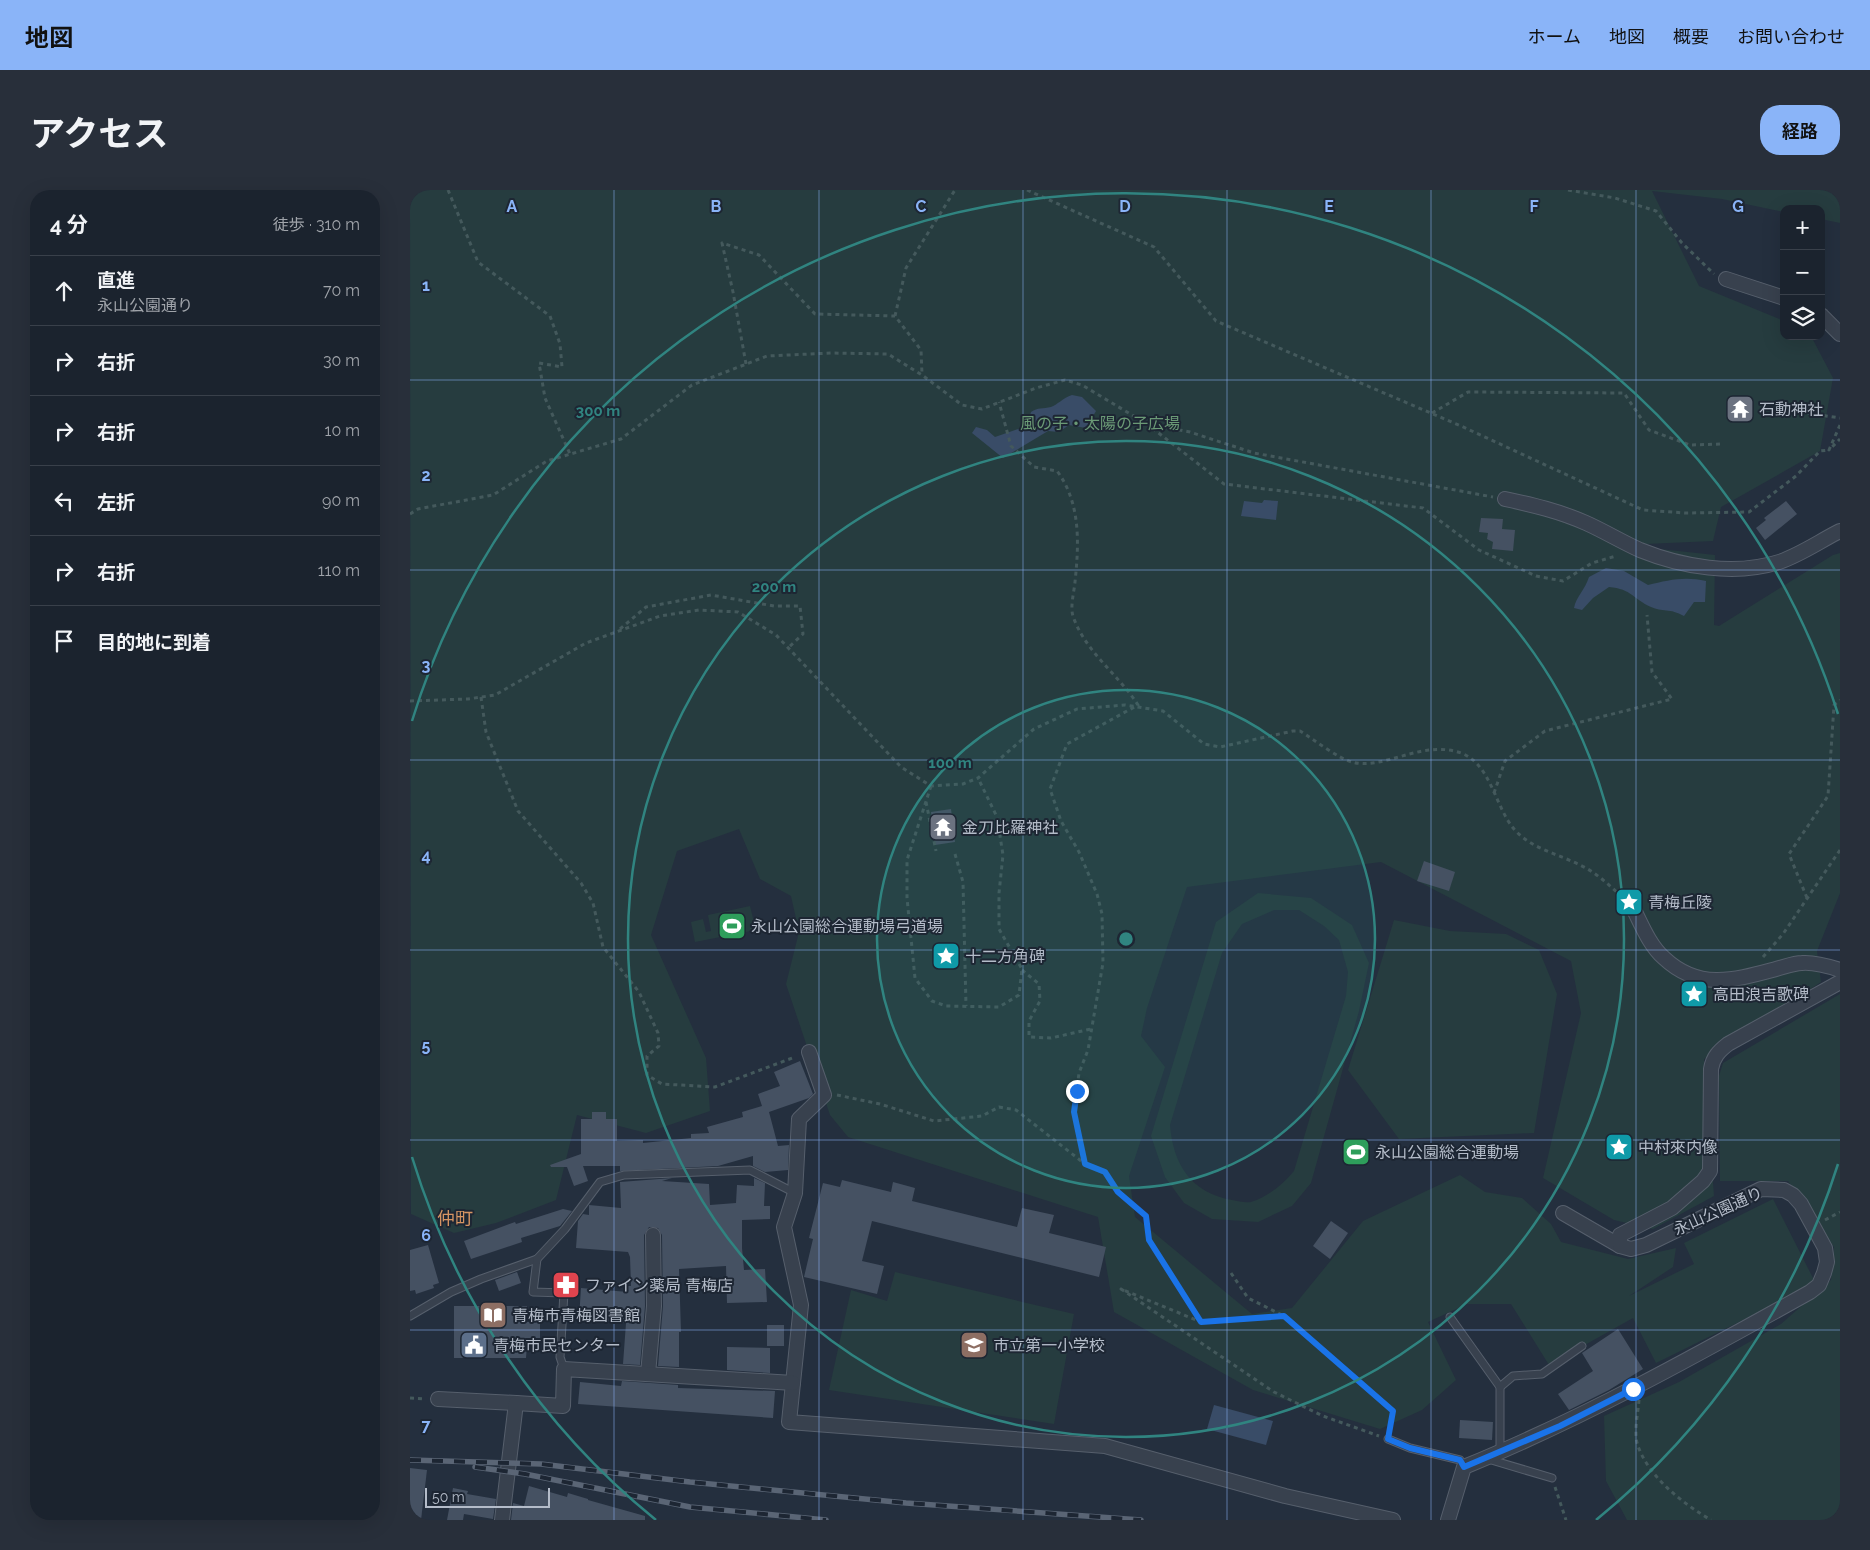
<!DOCTYPE html>
<html lang="ja">
<head>
<meta charset="utf-8">
<style>
  :root { --surface:#1b232e; --page:#282f3a; --text:#f1f3f6; --muted:#a0a4aa; --line:#39404a; --accent:#8ab4f8 }
  body { margin:0; font-family:Raleway,"Noto Sans JP",sans-serif; background:var(--page); color:var(--text) }
  .controls { position:absolute; right:15px; top:15px; display:grid; overflow:hidden; border-radius:10px; box-shadow:0 5px 20px #0002 }
  .controls button { width:45px; height:45px; display:grid; place-items:center; padding:0; border:0; border-bottom:1px solid var(--line); background:var(--surface); color:var(--text); font:25px sans-serif }
  .scale { position:absolute; left:15px; bottom:12px; width:125px; box-sizing:border-box; padding-left:5px; border:2px solid #b4bcc9; border-top:0; font-size:14px; line-height:18px; white-space:nowrap; color:#b4bcc9; -webkit-text-stroke:4px #1d2633; paint-order:stroke }
  .stop { position:absolute; width:15px; height:15px; margin:-11px; border:4px solid #1a73e8; border-radius:50%; background:#fff }
  .stop.end { background:#1a73e8; border-color:#fff; box-shadow:0 1px 5px #0008 }
  .list { margin:0; padding:0; list-style:none }
  h2 { display:flex; justify-content:space-between; align-items:center; height:65px; margin:0; padding:0 20px; font-size:21px }
  h2 small { font-size:16px; font-weight:400; color:var(--muted) }
  .list li { display:grid; grid-template-columns:32px 1fr auto; gap:15px; align-items:center; box-sizing:border-box; height:70px; padding:0 20px; border-top:1px solid var(--line) }
  .list b { display:block; font-size:19px; white-space:nowrap }
  .list p { margin:0; font-size:16px; white-space:nowrap; color:var(--muted) }
  .list em { font-size:16px; font-style:normal; color:var(--muted) }
  .icon { flex:none; width:28px; height:28px; fill:none; stroke:currentColor; stroke-width:2; stroke-linecap:round; stroke-linejoin:round }
  .map { position:relative; flex:none; width:1430px; height:1330px; overflow:hidden; border-radius:20px }
  header { display:flex; align-items:center; gap:30px; box-sizing:border-box; height:70px; padding:0 25px; background:var(--accent); color:#111 }
  header strong { font-size:24px }
  nav { display:flex; gap:28px; margin-inline-start:auto; font-size:18px }
  .intro { display:flex; align-items:center; justify-content:space-between; box-sizing:border-box; height:120px; padding:0 30px }
  h1 { margin:0; font-size:35px }
  .button { padding:12px 22px; border-radius:20px; background:var(--accent); color:#111; font-size:18px; font-weight:700 }
  main { display:flex; gap:30px; padding:0 30px }
  aside { flex:1; background:var(--surface); border-radius:20px; box-shadow:0 5px 20px #0002 }
  .map>svg:first-child { display:block }
  .green { fill:#263c3f; fill-rule:evenodd }
  .water { fill:#394c67 }
  .building { fill:#455162 }
  .lines { fill:none; stroke-linecap:round; stroke-linejoin:round }
  .service-casing { stroke:#565f6c; stroke-width:9 }
  .minor-casing { stroke:#565f6c; stroke-width:16 }
  .path { stroke:#44595c; stroke-width:3; stroke-dasharray:4 4; stroke-linecap:butt }
  .service { stroke:#38414e; stroke-width:7 }
  .minor { stroke:#38414e; stroke-width:14 }
  .rail-casing { stroke:#5a6575; stroke-width:5.5 }
  .rail { stroke:#1d2633; stroke-width:4; stroke-dasharray:11; stroke-linecap:butt }
  .route { stroke:#1a73e8; stroke-width:6 }
  .grid { fill:none; stroke:#8ab4f8; stroke-width:1; stroke-opacity:0.55 }
  .ring { fill:none; stroke:#308480; stroke-width:2.5 }
  .labels { text-anchor:middle; dominant-baseline:central; stroke-width:4; stroke-linejoin:round; paint-order:stroke }
  .poi-label { font-size:16px; fill:#b4bcc9; stroke:#1d2633; text-anchor:start }
  .park-label { font-size:16px; fill:#6b9a76; stroke:#1d2633 }
  .street-label { font-size:16px; fill:#b4bcc9; stroke:#1d2633 }
  .neighbourhood-label { font-size:18px; fill:#d59563; stroke:#1d2633 }
  .grid-label { font-size:16px; text-anchor:middle; font-weight:bold; fill:#8ab4f8; stroke:#1d2633; stroke-width:4; stroke-linejoin:round; paint-order:stroke }
  .centre { fill:#308480; stroke:#1d2633; stroke-width:2.5 }
  .ring-label { font-size:15px; text-anchor:middle; font-weight:bold; fill:#308480; stroke:#1d2633; stroke-width:4; stroke-linejoin:round; paint-order:stroke }
</style>
</head>
<body>
<header>
<strong>地図</strong>
<nav><a>ホーム</a><a>地図</a><a>概要</a><a>お問い合わせ</a></nav>
</header>
<div class="intro"><h1>アクセス</h1><a class="button">経路</a></div>
<main>
<aside>
<h2>4 分<small>徒歩 · 310 m</small></h2>
<ul class="list">
<li><svg class="icon" aria-label="ahead" viewBox="0 0 24 24"><path d="M12 20V5M6 11l6-6 6 6"/></svg><div><b>直進</b><p>永山公園通り</p></div><em>70 m</em></li>
<li><svg class="icon" aria-label="right" viewBox="0 0 24 24"><path d="M7 20v-9h11M14 6l5 5-5 5"/></svg><div><b>右折</b></div><em>30 m</em></li>
<li><svg class="icon" aria-label="right" viewBox="0 0 24 24"><path d="M7 20v-9h11M14 6l5 5-5 5"/></svg><div><b>右折</b></div><em>10 m</em></li>
<li><svg class="icon" aria-label="left" viewBox="0 0 24 24"><path d="M17 20v-9H6M10 6l-5 5 5 5"/></svg><div><b>左折</b></div><em>90 m</em></li>
<li><svg class="icon" aria-label="right" viewBox="0 0 24 24"><path d="M7 20v-9h11M14 6l5 5-5 5"/></svg><div><b>右折</b></div><em>110 m</em></li>
<li><svg class="icon" aria-label="arrive" viewBox="0 0 24 24"><path d="M6 21V4h12l-3 4 3 4H6"/></svg><div><b>目的地に到着</b></div></li>
</ul>
</aside>
<div class="map">
<svg width="1430" height="1330" viewBox="0 0 1430 1330">
  <rect width="100%" height="100%" fill="#242f3e"/>
  <!-- green -->
  <g class="green">
    <path d="M0,0h1430v33l-19,-4v-10h-37v3l-62,-13 -70,-8 47,95 85,35v15h27l22,42 -13,73 -99,56 -8,34 -90,4 92,10 -1,70 5,1 114,-71 7,-2v340l-23,58 4,31 -117,77 10,137 -61,33 -39,-9 -71,-42 38,-165 -10,-52 -190,-99 -194,25 -40,121 -6,28 24,31 -36,109 6,41 117,97 40,-6 71,-87 97,-46 25,17 37,6 29,26 10,18 67,17 48,-11 -3,19 -44,29 65,-32 -10,-21 89,-44 43,85 -160,79 -23,-45 -84,47 -38,-61h-44l-39,18 28,58 -34,30 -42,19 -127,-39 -139,-78 -16,-95 -250,-80 -18,-22 -44,-131 13,-52 -8,-36 -31,-17 -21,-50 -62,22 -26,84 55,123 4,53 -64,22 -69,-18 -21,85 -60,23 -42,10 -43,-19z"/>
    <path d="M848,703l53,5 41,27 17,38 -10,48 -48,172 -19,23 -34,16 -46,-3 -28,-16 -19,-26 -14,-41 65,-214zM864,720h25l25,16 15,14 9,32 -2,24 -52,175c-12,14 -25,25 -43,31 -6,1 -13,-1 -19,-2 -41,-7 -59,-36 -62,-75l52,-172 20,-29z"/>
    <path d="M340,716l6,24 -61,12 -4,-20 12,-3 3,13 5,-1 -3,-16z"/>
    <path d="M984,730l56,11 56,3 33,16 18,44 -23,139 -135,6 -51,-69z"/>
    <path d="M1430,804v526h-213l-21,-39 -2,-65 75,-34 102,-58 50,-44 3,-33 -46,-66h-68l-1,-105 4,-13z"/>
    <path d="M485,1082l179,42 -20,110 -225,-34 22,-100 36,11z"/>
  </g>
  <!-- water -->
  <g class="water">
    <path d="M662,205l10,2 14,14 -10,17 -17,-3 -10,7 -11,-1 -45,27 -31,-25 4,-6 11,3 8,7 32,-11 4,-14c7,-5 12,-3 20,-5 6,-2 12,-9 21,-12z"/>
    <path d="M854,310l14,1 -2,19 -35,-4 3,-15 18,2z"/>
    <path d="M1196,378l18,3 24,14c20,-5 37,-9 58,-4l-1,21h-11l-10,14c-14,-8 -22,-4 -33,-9 -18,-8 -19,-18 -42,-20l-16,11 -11,12 -8,-2c2,-11 11,-18 15,-31z"/>
    <path d="M804,1215l59,16 -7,24 -59,-16z"/>
  </g>
  <!-- building -->
  <g class="building">
    <path d="M1329,208l14,9 -10,15 -13,-9z"/>
    <path d="M1376,311l11,13 -32,26 -9,-12 10,-8 -2,-2z"/>
    <path d="M1071,328l22,1 -1,10 13,1 -2,21 -21,-2 1,-7 -6,-3 1,-6 -9,-1z"/>
    <path d="M541,619l4,33 -20,3 -4,-33z"/>
    <path d="M1014,671l31,11 -6,19 -32,-10z"/>
    <path d="M390,871l13,33 -4,4 -40,14 9,34 11,-1 -1,25 -23,2 -12,-6v-10l-35,10 -98,5v-5h-37l5,15 -14,5 -7,-19h-16l-1,-2 31,-11v-35h11v-7h14v7h11v22l26,-1v3l48,-5v-4l18,-1 -2,-6 36,-10 -1,-5 20,-6 -4,-12 22,-8 -6,-14z"/>
    <path d="M262,988l-10,3 47,3 1,21 26,-2 1,-18 17,1v-8l11,5 -1,23h6v13l-28,1v28l2,22 21,-1 2,33 -40,1 -1,-37 -47,3 2,63h-2v35l-21,-1 5,-60 -1,-71 -4,-7 -9,-1 -5,8 1,71 -5,59 -17,-1 3,-41 -47,-4 2,-31 47,4v-6h3l-1,-29 -2,-5 -52,-4 2,-27 5,-7 6,1v-10l32,3 -1,-26z"/>
    <path d="M432,990l49,12 2,-10 22,6 -3,13 105,26 5,-19 32,7 -5,18 57,14 -7,30 -227,-56 -10,40 22,5 -7,28 -73,-17 9,-38 -4,-1 14,-55 17,4z"/>
    <path d="M153,1019l9,2 -12,15 -39,12 1,4 -51,17 -7,-18 51,-19 1,2z"/>
    <path d="M921,1031l17,12 -18,26 -17,-13z"/>
    <path d="M18,1055l11,38 -6,2 1,3 -18,6 -1,-4 -5,1v-41z"/>
    <path d="M107,1082l4,11 -22,8 -4,-11z"/>
    <path d="M44,1116h73v16h13v22h-13l-1,14h-72z"/>
    <rect x="357" y="1135" width="17" height="21"/>
    <path d="M1208,1139l25,40 -34,21 -40,20 -11,-16 35,-23 -11,-18z"/>
    <path d="M317,1157l43,1v25l-43,-3z"/>
    <path d="M212,1191l56,4v3l97,3 -2,27 -195,-14 2,-22 41,4z"/>
    <path d="M1050,1230l33,2 -1,18 -33,-2z"/>
    <path d="M0,1278l17,2 -6,50h-11z"/>
    <path d="M119,1296l38,11 1,-4 20,6v1l57,16v4h-134l2,-17 11,3z"/>
    <path d="M43,1298l15,3 -1,3 29,5 -3,20 -29,-5 -1,6h-16z"/>
  </g>
  <g class="lines">
    <defs>
      <g id="service">
        <path d="M0,1126l41,-24 30,-13 56,-20"/>
        <path d="M1040,1127l50,70v65"/>
        <path d="M154,1179l-4,-12 4,-64 -31,-1 4,-33 28,-30 35,-47 24,-7 126,-5 45,23"/>
        <path d="M1090,1197l13,-11 29,-2 40,-28"/>
        <path d="M978,1249l22,9 50,12 4,7"/>
        <path d="M1078,1269l64,19"/>
      </g>
      <g id="minor">
        <path d="M1316,89l58,19"/>
        <path d="M1411,125l19,19"/>
        <path d="M1095,309c28,6 54,12 81,24 18,8 36,19 54,27 42,17 95,26 139,12 21,-7 41,-21 61,-31"/>
        <path d="M1222,716c9,17 17,39 32,52 35,33 71,22 112,11 8,-2 18,-6 26,-6 13,-1 26,3 38,7"/>
        <path d="M399,862l15,43 -25,24 -4,74 -11,34 17,78 -12,117 316,24 180,50 108,24"/>
        <path d="M1153,1023l57,33"/>
        <path d="M238,1184l6,-68 -1,-71"/>
        <path d="M28,1209l78,4"/>
        <path d="M92,1330l14,-117 47,3 1,-37 229,14"/>
        <path d="M1038,1330l16,-53c120,-49 233,-112 346,-175l9,-7 5,-12 3,-11 -2,-14 -24,-44 -8,-9 -9,-5 -23,-1 -115,56 -15,4 -11,-3v-11l52,-27 31,-27 7,-10 1,-102c2,-12 8,-18 17,-25l112,-62"/>
      </g>
    </defs>
    <!-- service casing -->
    <use href="#service" class="service-casing"/>
    <!-- minor casing -->
    <use href="#minor" class="minor-casing"/>
    <!-- path -->
    <g class="path">
      <path d="M38,0l30,72 72,54 10,28 2,23 -23,-4 6,35 25,56"/>
      <path d="M617,0l127,57 62,74 245,105 182,84 42,3 64,-1 47,-36 24,-25 9,-1"/>
      <path d="M1158,0l47,8 41,13 26,32 32,31"/>
      <path d="M485,126l11,-48 49,-78"/>
      <path d="M336,174l-13,-72 -11,-49 37,12 56,59 80,2 26,34 1,24"/>
      <path d="M1390,222l40,6"/>
      <path d="M1022,223l36,-21 156,1 25,37 41,15 30,-1"/>
      <path d="M737,234l43,8 64,21 239,44"/>
      <path d="M1430,235l-11,25 11,-11"/>
      <path d="M0,324l8,-5 75,-14 54,-34 74,-22 71,-54 75,-29 64,-3 57,1 34,21 40,30 20,4 54,-21 29,-8 17,5 65,39 77,60 199,24 56,42 57,26 27,5 29,-18 24,-7"/>
      <path d="M210,439l26,-22 65,-12 63,11h26l3,28 -14,13"/>
      <path d="M71,507l5,35 32,79 63,72 12,20 10,44 36,45 19,41 1,13 -12,10v19l15,9 53,3 80,-30"/>
      <path d="M0,511l58,-2 27,-4 91,-52 74,-27 39,-6 39,2 38,23 125,132 30,19 32,-2 15,-6 56,-49 43,-20 48,-4 38,6 41,33 16,3 73,-16h7c13,8 39,28 52,31 31,9 70,-23 109,-9 30,11 34,54 53,76 16,19 44,25 66,36 17,8 29,20 42,32"/>
      <path d="M521,596l-24,74v38l8,80 17,23 14,5 53,1 20,-12 3,-26 -23,-40v-36l4,-38 -6,-38 -19,-39"/>
      <path d="M1084,603l11,-32 40,-30 127,-32 -20,-27 -5,-57"/>
      <path d="M516,612l10,49"/>
      <path d="M545,664l8,28 3,124"/>
      <path d="M1397,708l-18,-44 39,-58 6,-91 6,-5"/>
      <path d="M1353,767l20,-23 57,-84"/>
      <path d="M612,780l17,14 1,17 -11,20v16l22,1 40,-9"/>
      <path d="M427,905l43,9 54,17 48,-5 17,-9 17,3 69,54 -11,-52 5,-39 9,-23 15,-87 -1,-49 -5,-20 -18,-42 -18,-31 -11,-32 17,-45 71,-39c-19,-30 -53,-53 -65,-89 -3,-9 1,-24 2,-34 4,-38 6,-79 -18,-111l-23,-4 -23,-21 -12,-44"/>
      <path d="M675,974l20,8 12,20 29,24 3,24 51,81"/>
      <path d="M1415,1030l15,-8"/>
      <path d="M821,1083l17,25 36,18 -83,6 -80,-33 153,103 49,24 56,20"/>
      <path d="M874,1126l109,95 -3,19"/>
      <path d="M0,1208l14,1"/>
      <path d="M1229,1210c-1,14 -5,29 -2,43 10,33 45,60 74,77"/>
      <path d="M1145,1297l11,33"/>
    </g>
    <!-- service -->
    <use href="#service" class="service"/>
    <!-- minor -->
    <use href="#minor" class="minor"/>
    <defs>
      <g id="rail">
        <path d="M0,1270l131,4 149,18 216,21 235,17"/>
        <path d="M65,1277l50,7 165,33 136,13"/>
      </g>
    </defs>
    <!-- rail casing -->
    <use href="#rail" class="rail-casing"/>
    <!-- rail -->
    <use href="#rail" class="rail"/>
  </g>
  <g class="lines">
    <!-- route -->
    <path class="route" d="M667,901l-3,21 11,52 20,8 13,20 28,24 3,24 52,82 83,-6 109,95 -5,28 22,9 50,12 4,7 96,-41 73,-37"/>
  </g>
  <!-- grid -->
  <path class="grid" d="M204,0v1330M409,0v1330M613,0v1330M817,0v1330M1021,0v1330M1226,0v1330M0,190h1430M0,380h1430M0,570h1430M0,760h1430M0,950h1430M0,1140h1430"/>
  <!-- distance rings -->
  <circle cx="716" cy="749" r="249" fill="#308480" fill-opacity=".12"/>
  <g class="ring">
    <circle cx="716" cy="749" r="249"/>
    <circle cx="716" cy="749" r="498"/>
    <path d="M1428 974A747 747 0 0 1 1186 1330M246 1330A747 747 0 0 1 2 967M2 531A747 747 0 0 1 1428 524"/>
  </g>
  <!-- icons -->
  <defs>
    <symbol id="temple-square" viewBox="-11 -11 22 22"><rect x="-9" y="-9" width="18" height="18" rx="4" fill="#6b7280" stroke="#1d2633"/><path d="M0-6L5-2H3V0L6.5 2.5H4V6H1.5V3h-3V6H-4V2.5H-6.5L-3 0V-2H-5Z" fill="#fff"/></symbol>
    <symbol id="sight-square" viewBox="-11 -11 22 22"><rect x="-9" y="-9" width="18" height="18" rx="4" fill="#0f9aa8" stroke="#1d2633"/><path d="M0-6L1.8-2.2L6-1.7L2.9 1.2L3.7 5.4L0 3.3L-3.7 5.4L-2.9 1.2L-6-1.7L-1.8-2.2Z" fill="#fff"/></symbol>
    <symbol id="stadium-square" viewBox="-11 -11 22 22"><rect x="-9" y="-9" width="18" height="18" rx="4" fill="#2e9e5b" stroke="#1d2633"/><path d="M0-5a6.5 5 0 1 0 0 10a6.5 5 0 1 0 0-10ZM-3.5-1.8h7v3.6h-7Z" fill="#fff"/></symbol>
    <symbol id="pharmacy-square" viewBox="-11 -11 22 22"><rect x="-9" y="-9" width="18" height="18" rx="4" fill="#e0444e" stroke="#1d2633"/><path d="M-2-6h4v4h4v4h-4v4h-4v-4h-4v-4h4Z" fill="#fff"/></symbol>
    <symbol id="library-square" viewBox="-11 -11 22 22"><rect x="-9" y="-9" width="18" height="18" rx="4" fill="#8d6e63" stroke="#1d2633"/><path d="M-6-4Q-3-5.5-.7-3.5V5Q-3 3-6 4ZM6-4Q3-5.5 .7-3.5V5Q3 3 6 4Z" fill="#fff"/></symbol>
    <symbol id="civic-square" viewBox="-11 -11 22 22"><rect x="-9" y="-9" width="18" height="18" rx="4" fill="#5c6f8a" stroke="#1d2633"/><path d="M-.6-6.5H3V-4.5H.6V-3L4-1V1h2V6H-6V1h2V-1L-.6-3ZM-1.2 2.5V6h2.4V2.5Z" fill="#fff"/></symbol>
    <symbol id="school-square" viewBox="-11 -11 22 22"><rect x="-9" y="-9" width="18" height="18" rx="4" fill="#8d6e63" stroke="#1d2633"/><path d="M0-5L7-2L0 1L-7-2ZM-4 1L0 2.5L4 1V4Q0 6-4 4Z" fill="#fff"/></symbol>
  </defs>
  <g fill-rule="evenodd">
    <use href="#temple-square" x="1314" y="203" width="32" height="32"/>
    <use href="#temple-square" x="517" y="621" width="32" height="32"/>
    <use href="#sight-square" x="1203" y="696" width="32" height="32"/>
    <use href="#stadium-square" x="306" y="720" width="32" height="32"/>
    <use href="#sight-square" x="520" y="750" width="32" height="32"/>
    <use href="#sight-square" x="1268" y="788" width="32" height="32"/>
    <use href="#sight-square" x="1193" y="941" width="32" height="32"/>
    <use href="#stadium-square" x="930" y="946" width="32" height="32"/>
    <use href="#pharmacy-square" x="140" y="1079" width="32" height="32"/>
    <use href="#library-square" x="67" y="1109" width="32" height="32"/>
    <use href="#civic-square" x="48" y="1139" width="32" height="32"/>
    <use href="#school-square" x="548" y="1139" width="32" height="32"/>
  </g>
  <g class="labels">
    <!-- poi labels -->
    <g class="poi-label">
      <text x="1349" y="219">石動神社</text>
      <text x="552" y="637">金刀比羅神社</text>
      <text x="1238" y="712">青梅丘陵</text>
      <text x="341" y="736">永山公園総合運動場弓道場</text>
      <text x="555" y="766">十二方角碑</text>
      <text x="1303" y="804">高田浪吉歌碑</text>
      <text x="1228" y="957">中村來内像</text>
      <text x="965" y="962">永山公園総合運動場</text>
      <text x="175" y="1095">ファイン薬局 青梅店</text>
      <text x="102" y="1125">青梅市青梅図書館</text>
      <text x="83" y="1155">青梅市民センター</text>
      <text x="583" y="1155">市立第一小学校</text>
    </g>
    <!-- park labels -->
    <g class="park-label">
      <text x="690" y="233">風の子・太陽の子広場</text>
    </g>
    <!-- street labels -->
    <g class="street-label">
      <text transform="translate(1308 1021) rotate(-24)">永山公園通り</text>
    </g>
    <!-- neighbourhood labels -->
    <g class="neighbourhood-label">
      <text x="45" y="1028">仲町</text>
    </g>
  </g>
  <g class="grid-label">
    <text x="102" y="22">A</text>
    <text x="306" y="22">B</text>
    <text x="511" y="22">C</text>
    <text x="715" y="22">D</text>
    <text x="919" y="22">E</text>
    <text x="1124" y="22">F</text>
    <text x="1328" y="22">G</text>
    <text x="16" y="101">1</text>
    <text x="16" y="291">2</text>
    <text x="16" y="481">3</text>
    <text x="16" y="671">4</text>
    <text x="16" y="861">5</text>
    <text x="16" y="1051">6</text>
    <text x="16" y="1241">7</text>
  </g>
  <circle cx="716" cy="749" r="8" class="centre"/>
  <g class="ring-label">
    <text x="188" y="226">300 m</text>
    <text x="364" y="402">200 m</text>
    <text x="540" y="578">100 m</text>
  </g>
</svg>
<div class="controls">
<button>+</button>
<button>−</button>
<button><svg class="icon" aria-label="layers" viewBox="0 0 24 24"><path d="M12 4l9 5-9 5-9-5zM3 14l9 5 9-5"/></svg></button>
</div>
<div class="scale">50 m</div>
<div class="stop" style="left:1223px;top:1199px"></div>
<div class="stop end" style="left:667px;top:901px"></div>
</div>
</main>
</body>
</html>
